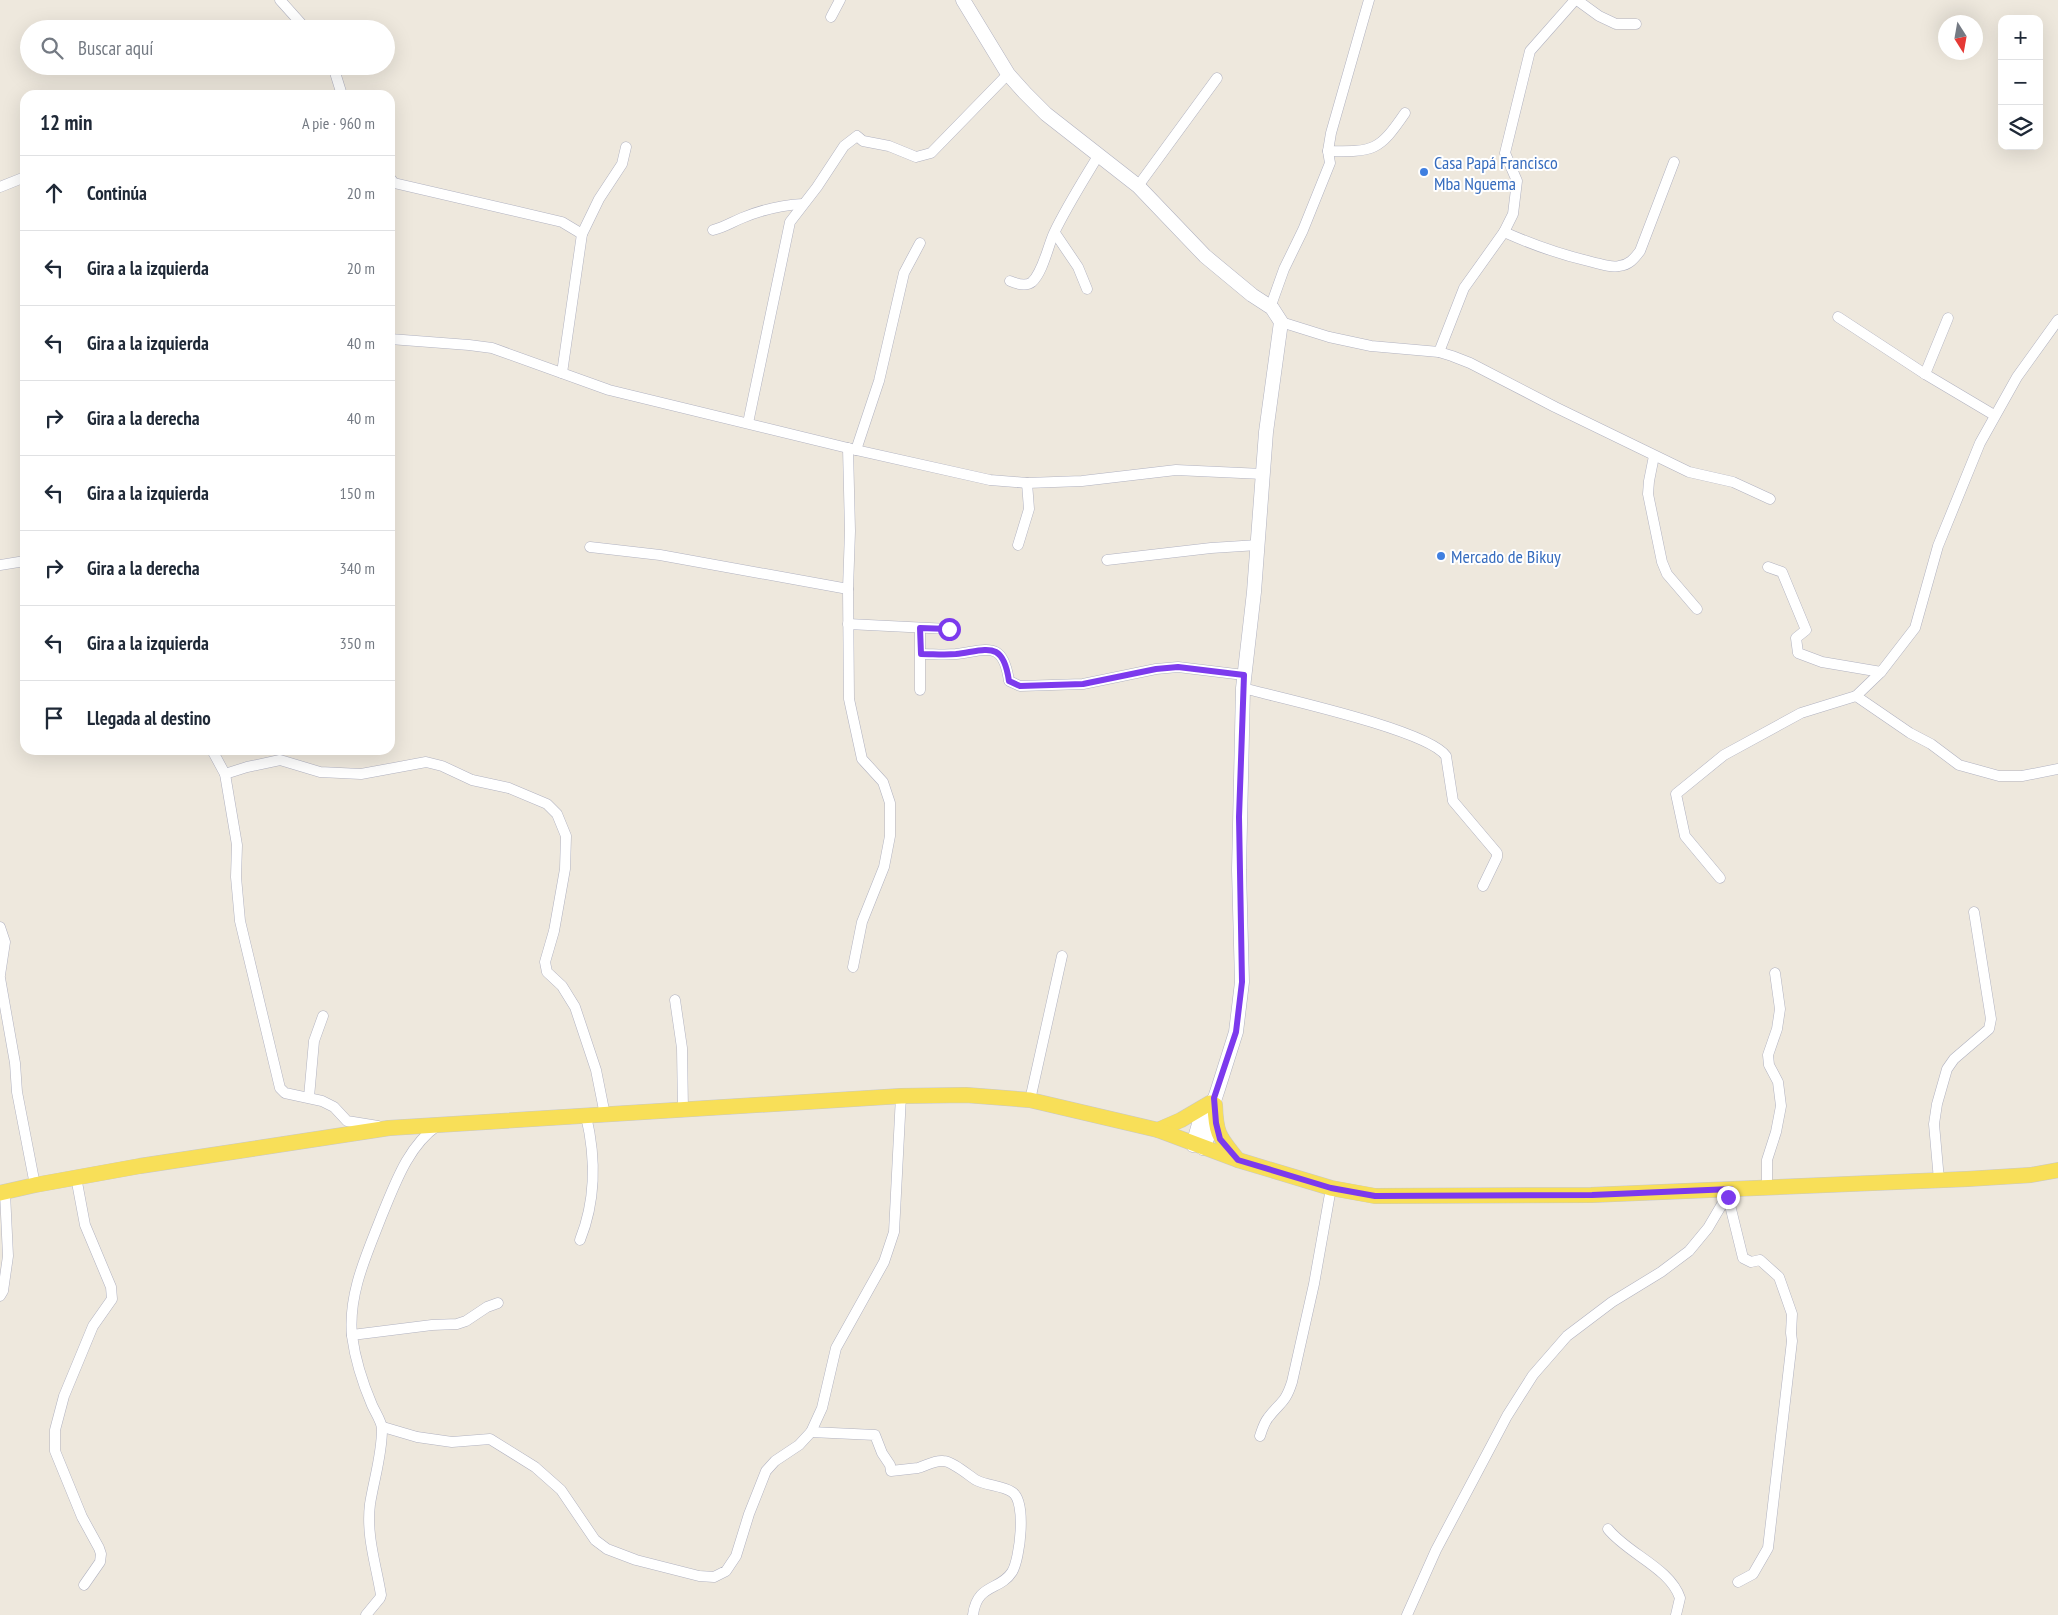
<!DOCTYPE html>
<html lang="es">
<head>
<meta charset="utf-8">
<style>
  :root { --surface:#fff; --page:#f2f2f3; --text:#1f2937; --muted:#747a83; --line:#e0e1e3 }
  body { margin:0; font-family:"PT Sans Narrow",sans-serif; background:var(--page); color:var(--text) }
  .controls { position:absolute; right:15px; top:15px; display:grid; overflow:hidden; border-radius:10px; box-shadow:0 5px 20px #0002 }
  .controls button { width:45px; height:45px; display:grid; place-items:center; padding:0; border:0; border-bottom:1px solid var(--line); background:var(--surface); color:var(--text); font:25px sans-serif }
  .compass { position:absolute; left:1938px; top:15px; width:45px; height:45px; border-radius:50%; background:var(--surface); box-shadow:0 5px 20px #0002; rotate:169deg }
  .stop { position:absolute; width:15px; height:15px; margin:-11px; border:4px solid #7c3aed; border-radius:50%; background:#fff }
  .stop.end { background:#7c3aed; border-color:#fff; box-shadow:0 1px 5px #0008 }
  .list { margin:0; padding:0; list-style:none }
  h2 { display:flex; justify-content:space-between; align-items:center; height:65px; margin:0; padding:0 20px; font-size:21px }
  h2 small { font-size:16px; font-weight:400; color:var(--muted) }
  .list li { display:grid; grid-template-columns:32px 1fr auto; gap:15px; align-items:center; box-sizing:border-box; height:75px; padding:0 20px; border-top:1px solid var(--line) }
  .list b { display:block; font-size:19px; white-space:nowrap }
  .list em { font-size:16px; font-style:normal; color:var(--muted) }
  .icon { flex:none; width:28px; height:28px; fill:none; stroke:currentColor; stroke-width:2; stroke-linecap:round; stroke-linejoin:round }
  .map { position:relative; flex:none; width:2058px; height:1615px; overflow:hidden }
  .search { position:absolute; background:var(--surface); box-shadow:0 5px 20px #0002; left:20px; top:20px; width:375px; height:55px; display:flex; align-items:center; gap:12px; box-sizing:border-box; padding:0 18px; border-radius:28px; color:var(--muted); font-size:19px }
  .panel { position:absolute; background:var(--surface); box-shadow:0 5px 20px #0002; left:20px; top:90px; width:375px; height:665px; border-radius:15px }
  .map>svg:first-child { display:block }
  .lines { fill:none; stroke-linecap:round; stroke-linejoin:round }
  .street-casing { stroke:#b1b2c0; stroke-width:11 }
  .secondary-casing { stroke:#b1b2c0; stroke-width:15 }
  .primary-casing { stroke:#c8c8c8; stroke-width:16 }
  .street { stroke:#fff; stroke-width:10 }
  .secondary { stroke:#fff; stroke-width:14 }
  .primary { stroke:#f8df58; stroke-width:15 }
  .route { stroke:#7c3aed; stroke-width:6 }
  .shop-dot { fill:#3f7fe0; stroke:#fff; stroke-width:2 }
  .labels { text-anchor:middle; dominant-baseline:central; stroke-width:4; stroke-linejoin:round; paint-order:stroke }
  .shop-label { font-size:18px; fill:#366cbe; stroke:#fff; text-anchor:start }
</style>
</head>
<body>
<div class="map">
<svg width="2058" height="1615" viewBox="0 0 2058 1615">
  <rect width="100%" height="100%" fill="#eee8dd"/>
  <g class="lines">
    <defs>
      <g id="street">
        <path d="M280,0l26,29"/>
        <path d="M1577,0l22,16 17,8h20"/>
        <path d="M831,17l9,-17"/>
        <path d="M333,66l9,29"/>
        <path d="M1328,151c46,1 51,0 77,-38"/>
        <path d="M390,178l4,5 168,39 20,12"/>
        <path d="M1138,186l79,-108"/>
        <path d="M0,187l25,-10"/>
        <path d="M713,230c12,-3 19,-8 29,-12 19,-8 41,-13 61,-14"/>
        <path d="M1504,232c29,13 58,23 88,30 9,2 19,6 27,4 10,-1 15,-7 21,-15l34,-89"/>
        <path d="M1055,233l23,34 9,22"/>
        <path d="M1010,281c7,3 16,6 22,1 11,-10 16,-36 22,-49 13,-27 29,-52 44,-77"/>
        <path d="M1270,308l14,-39 19,-39 27,-67 -2,-12 3,-18 38,-133"/>
        <path d="M1838,317l87,57 69,41"/>
        <path d="M1281,322l48,15 42,9 68,6 13,4 18,7 85,44 134,65 44,10 37,17"/>
        <path d="M390,339l79,6 23,3 117,42 247,60 134,30 37,3 55,-2 94,-11 87,4"/>
        <path d="M1439,352l25,-64 40,-56 9,-18 4,-33 -12,-28 25,-102 45,-51"/>
        <path d="M562,373l20,-139 17,-35 23,-35 4,-17"/>
        <path d="M1925,374l23,-56"/>
        <path d="M748,423l42,-201 27,-35 27,-41 13,-10 6,5 26,5 27,11 15,-4 77,-79"/>
        <path d="M848,448l2,83 -2,58 1,110 13,60 21,23 7,21v33l-6,31 -22,55 -9,45"/>
        <path d="M856,450l23,-69 25,-108 16,-30"/>
        <path d="M1654,456l-5,25 -1,13 14,68 5,12 30,35"/>
        <path d="M1018,545l11,-36 -2,-26"/>
        <path d="M590,547l70,8 188,34"/>
        <path d="M1107,560l104,-12 47,-3"/>
        <path d="M0,565l25,-4"/>
        <path d="M1768,567l14,5 24,58 -10,8 2,15 24,9 59,10 34,-44 23,-82 42,-103 37,-66 41,-57"/>
        <path d="M848,624l101,5"/>
        <path d="M920,628v62"/>
        <path d="M921,654c12,0 24,1 35,0 32,-4 47,-14 53,27l11,5 63,-2 73,-15 22,-2 66,8"/>
        <path d="M1243,688c37,10 185,42 203,68l7,45 44,52v4l-14,29"/>
        <path d="M1856,696l54,37 21,11 28,21 40,11h23l36,-7"/>
        <path d="M212,750l13,24 12,71 -1,32 4,44 40,167 5,5 37,8 12,6 13,14 31,5"/>
        <path d="M225,774l22,-7 33,-7 40,12 41,2 65,-12 16,4 30,14 37,8 38,16 10,10 9,22 -1,33 -11,62 -9,31 2,10 15,14 13,21 21,63 9,45"/>
        <path d="M1720,878l-35,-42 -9,-42 48,-39 77,-42 55,-17 25,-24"/>
        <path d="M0,927l5,15 -5,33"/>
        <path d="M0,978l15,85 2,29 18,93"/>
        <path d="M675,1000l7,48 1,62"/>
        <path d="M309,1097l5,-56 9,-25"/>
        <path d="M1030,1100l32,-144"/>
        <path d="M76,1177l9,48 26,62 1,12 -19,27 -29,70 -9,34v21l27,66 17,31 2,6 -1,8 -16,23"/>
        <path d="M1939,1180l-5,-56 3,-20 10,-35 7,-10 35,-30 2,-10 -17,-107"/>
        <path d="M1767,1187v-27l9,-28 5,-26 -3,-24 -9,-17 -1,-10 9,-26 3,-20 -5,-36"/>
        <path d="M1728,1197l15,61 8,4 9,-2 19,17 13,37 -1,19 1,8 -24,207 -15,26 -15,8"/>
        <path d="M580,1240c16,-40 16,-82 6,-124"/>
        <path d="M0,1296l3,-5 5,-35 -3,-63"/>
        <path d="M352,1335l80,-10 25,-1 9,-3 21,-14 11,-4"/>
        <path d="M383,1427l34,10 35,5 38,-3 45,28 26,23 34,50 12,9 29,11 63,16 15,1 12,-6 10,-15 13,-42 17,-43 9,-10 24,-16 12,-13 11,-24 14,-60 48,-86 10,-30 7,-136"/>
        <path d="M811,1432l64,3 7,18 8,12 1,6c9,-1 18,-2 27,-3 8,-2 16,-8 25,-7 9,0 25,14 33,19 11,6 26,5 36,12 15,9 8,67 0,80 -12,19 -35,11 -39,43"/>
        <path d="M1260,1436c2,-6 4,-13 8,-18 12,-16 17,-14 24,-36l22,-98 17,-96"/>
        <path d="M1608,1529c20,25 62,39 72,69l-4,17"/>
        <path d="M366,1615l14,-17 1,-3c-5,-31 -15,-59 -11,-91 4,-25 12,-49 12,-75 0,-7 -7,-17 -10,-24 -9,-21 -17,-47 -20,-69 -4,-43 15,-82 30,-121 13,-31 26,-69 55,-89"/>
        <path d="M1407,1615l29,-65 71,-134 26,-41 34,-39 45,-34 49,-30 28,-21 19,-23 23,-39"/>
      </g>
      <g id="secondary">
        <path d="M963,0l45,74 17,19 21,21 92,72 67,70 47,39 20,13 9,14 -15,110 -12,160 -11,96 -4,182 3,112 -6,50 -18,57 -3,9 -14,19 -8,28"/>
        <path d="M1203,1148l10,-24 1,-12"/>
      </g>
      <g id="primary">
        <path d="M1215,1105c1,31 5,32 23,55"/>
        <path d="M1158,1130l23,-10 29,-17"/>
        <path d="M0,1193l35,-8 105,-19 249,-38 512,-32 65,-1 64,5 128,30 80,30 93,28 44,8 216,-1 376,-16 64,-4 27,-5"/>
      </g>
    </defs>
    <!-- street casing -->
    <use href="#street" class="street-casing"/>
    <!-- secondary casing -->
    <use href="#secondary" class="secondary-casing"/>
    <!-- primary casing -->
    <use href="#primary" class="primary-casing"/>
    <!-- street -->
    <use href="#street" class="street"/>
    <!-- secondary -->
    <use href="#secondary" class="secondary"/>
    <!-- primary -->
    <use href="#primary" class="primary"/>
  </g>
  <g class="lines">
    <!-- route -->
    <path class="route" d="M949,629l-29,-1 1,26c12,0 24,1 35,0 32,-4 47,-14 53,27l11,5 63,-2 73,-15 22,-2 66,8 -5,142 3,165 -6,50 -22,66 2,25 4,16 18,21 93,28 44,8 217,-1 139,-6 -3,8"/>
  </g>
  <!-- markers -->
  <g class="shop-dot">
    <circle cx="1424" cy="172" r="5"/>
    <circle cx="1441" cy="556" r="5"/>
  </g>
  <g class="labels">
    <!-- shop labels -->
    <g class="shop-label">
      <text x="1434" y="162">Casa Papá Francisco<tspan x="1434" dy="21">Mba Nguema</tspan></text>
      <text x="1451" y="556">Mercado de Bikuy</text>
    </g>
  </g>
</svg>
<div class="controls">
<button>+</button>
<button>−</button>
<button><svg class="icon" aria-label="layers" viewBox="0 0 24 24"><path d="M12 4l9 5-9 5-9-5zM3 14l9 5 9-5"/></svg></button>
</div>
<svg class="compass" viewBox="-18 -18 36 36"><path d="M0-13l5 13h-10z" fill="#e53935"/><path d="M0 13l5-13h-10z" fill="#747a83"/></svg>
<div class="stop" style="left:949px;top:629px"></div>
<div class="stop end" style="left:1728px;top:1197px"></div>
<div class="search"><svg class="icon" aria-label="search" viewBox="0 0 24 24"><circle cx="10" cy="10" r="6"/><path d="M15 15l6 6"/></svg>Buscar aquí</div>
<section class="panel">
<h2>12 min<small>A pie · 960 m</small></h2>
<ul class="list">
<li><svg class="icon" aria-label="ahead" viewBox="0 0 24 24"><path d="M12 20V5M6 11l6-6 6 6"/></svg><div><b>Continúa</b></div><em>20 m</em></li>
<li><svg class="icon" aria-label="left" viewBox="0 0 24 24"><path d="M17 20v-9H6M10 6l-5 5 5 5"/></svg><div><b>Gira a la izquierda</b></div><em>20 m</em></li>
<li><svg class="icon" aria-label="left" viewBox="0 0 24 24"><path d="M17 20v-9H6M10 6l-5 5 5 5"/></svg><div><b>Gira a la izquierda</b></div><em>40 m</em></li>
<li><svg class="icon" aria-label="right" viewBox="0 0 24 24"><path d="M7 20v-9h11M14 6l5 5-5 5"/></svg><div><b>Gira a la derecha</b></div><em>40 m</em></li>
<li><svg class="icon" aria-label="left" viewBox="0 0 24 24"><path d="M17 20v-9H6M10 6l-5 5 5 5"/></svg><div><b>Gira a la izquierda</b></div><em>150 m</em></li>
<li><svg class="icon" aria-label="right" viewBox="0 0 24 24"><path d="M7 20v-9h11M14 6l5 5-5 5"/></svg><div><b>Gira a la derecha</b></div><em>340 m</em></li>
<li><svg class="icon" aria-label="left" viewBox="0 0 24 24"><path d="M17 20v-9H6M10 6l-5 5 5 5"/></svg><div><b>Gira a la izquierda</b></div><em>350 m</em></li>
<li><svg class="icon" aria-label="arrive" viewBox="0 0 24 24"><path d="M6 21V4h12l-3 4 3 4H6"/></svg><div><b>Llegada al destino</b></div></li>
</ul>
</section>
</div>
</body>
</html>
